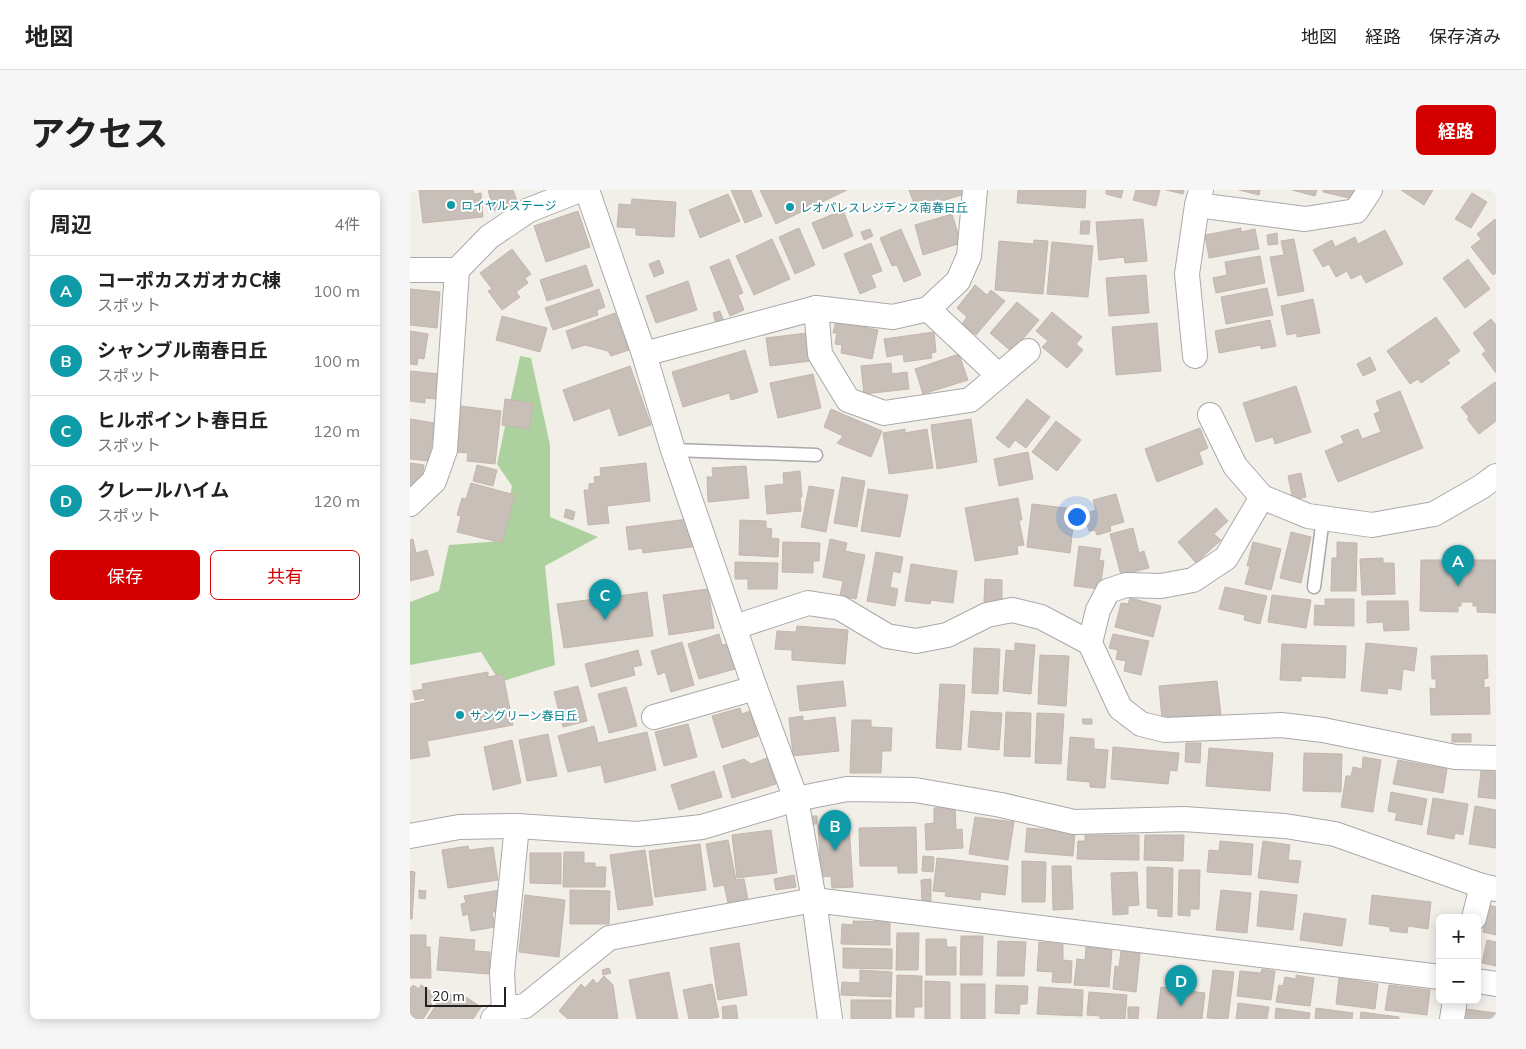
<!DOCTYPE html>
<html lang="ja">
<head>
<meta charset="utf-8">
<style>
  :root { --surface:#fff; --page:#f6f6f6; --text:#222; --muted:#767676; --line:#e0e0e0; --accent:#d40000 }
  body { margin:0; font-family:Mulish,"Noto Sans JP",sans-serif; background:var(--page); color:var(--text) }
  .controls { position:absolute; right:15px; bottom:15px; display:grid; overflow:hidden; border-radius:8px; box-shadow:0 2px 12px #0003 }
  .controls button { width:45px; height:45px; display:grid; place-items:center; padding:0; border:0; border-bottom:1px solid var(--line); background:var(--surface); color:var(--text); font:25px sans-serif }
  .scale { position:absolute; left:15px; bottom:12px; width:81px; box-sizing:border-box; padding-left:5px; border:2px solid #222; border-top:0; font-size:14px; line-height:18px; white-space:nowrap; color:#222; -webkit-text-stroke:4px #fff; paint-order:stroke }
  .you { position:absolute; left:666px; top:326px; width:18px; height:18px; margin:-12px; border:4px solid #fff; border-radius:50%; background:#1a73e8; box-shadow:0 0 0 8px #1a73e833 }
  .badge { display:grid; place-items:center; width:32px; height:32px; border-radius:50%; background:var(--accent); color:#fff; font-size:16px; font-weight:700 }
  .pin { position:absolute; translate:-50% -41px; filter:drop-shadow(0 1px 2px #0008) }
  .pin::after { content:''; position:absolute; top:26px; width:18px; height:15px; background:inherit; clip-path:polygon(0 0,100% 0,50% 100%) }
  .list { margin:0; padding:0; list-style:none }
  h2 { display:flex; justify-content:space-between; align-items:center; height:65px; margin:0; padding:0 20px; font-size:21px }
  h2 small { font-size:16px; font-weight:400; color:var(--muted) }
  .list li { display:grid; grid-template-columns:32px 1fr auto; gap:15px; align-items:center; box-sizing:border-box; height:70px; padding:0 20px; border-top:1px solid var(--line) }
  .list b { display:block; font-size:19px; white-space:nowrap }
  .list p { margin:0; font-size:16px; white-space:nowrap; color:var(--muted) }
  .list em { font-size:16px; font-style:normal; color:var(--muted) }
  .actions { display:flex; gap:10px; padding:15px 20px }
  .actions a { flex:1; padding:11px 0; border:1px solid var(--accent); border-radius:8px; text-align:center; font-size:18px; color:var(--accent) }
  .actions .main { background:var(--accent); color:#fff }
  .map { position:relative; flex:none; width:1086px; height:829px; overflow:hidden; border-radius:8px }
  header { display:flex; align-items:center; gap:30px; box-sizing:border-box; height:70px; padding:0 25px; background:var(--surface); border-bottom:1px solid var(--line) }
  header strong { font-size:24px }
  nav { display:flex; gap:28px; margin-inline-start:auto; font-size:18px }
  .intro { display:flex; align-items:center; justify-content:space-between; box-sizing:border-box; height:120px; padding:0 30px }
  h1 { margin:0; font-size:35px }
  .button { padding:12px 22px; border-radius:8px; background:var(--accent); color:#fff; font-size:18px; font-weight:700 }
  main { display:flex; gap:30px; padding:0 30px }
  aside { flex:1; background:var(--surface); border-radius:8px; box-shadow:0 2px 12px #0003 }
  .map>svg:first-child { display:block }
  .forest { fill:#add19e }
  .building { fill:#c7bfb8; stroke:#c4b6ab }
  .lines { fill:none; stroke-linecap:round; stroke-linejoin:round }
  .lane-casing { stroke:#a9a9a9; stroke-width:15 }
  .street-casing { stroke:#a9a9a9; stroke-width:26 }
  .lane { stroke:#fff; stroke-width:12 }
  .street { stroke:#fff; stroke-width:24 }
  .culture-dot { fill:#0f9aa8; stroke:#fff; stroke-width:2 }
  .labels { text-anchor:middle; dominant-baseline:central; stroke-width:4; stroke-linejoin:round; paint-order:stroke }
  .culture-label { font-size:12px; fill:#0d838f; stroke:#fff; text-anchor:start }
</style>
</head>
<body>
<header>
<strong>地図</strong>
<nav><a>地図</a><a>経路</a><a>保存済み</a></nav>
</header>
<div class="intro"><h1>アクセス</h1><a class="button">経路</a></div>
<main>
<aside>
<h2>周辺<small>4件</small></h2>
<ul class="list">
<li><span class="badge" style="background:#0f9aa8">A</span><div><b>コーポカスガオカC棟</b><p>スポット</p></div><em>100 m</em></li>
<li><span class="badge" style="background:#0f9aa8">B</span><div><b>シャンブル南春日丘</b><p>スポット</p></div><em>100 m</em></li>
<li><span class="badge" style="background:#0f9aa8">C</span><div><b>ヒルポイント春日丘</b><p>スポット</p></div><em>120 m</em></li>
<li><span class="badge" style="background:#0f9aa8">D</span><div><b>クレールハイム</b><p>スポット</p></div><em>120 m</em></li>
</ul>
<div class="actions"><a class="main">保存</a><a>共有</a></div>
</aside>
<div class="map">
<svg width="1086" height="829" viewBox="0 0 1086 829">
  <rect width="100%" height="100%" fill="#f2efe9"/>
  <!-- forest -->
  <path class="forest" d="M110,166l11,2 19,87v72l48,20 -53,29 10,99 -55,17 -19,-30 -71,13v-63l29,-11 10,-46 53,-4 10,-55 -15,-22z"/>
  <!-- building -->
  <g class="building">
    <path d="M9,0h54l1,4 7,-1 2,24 -60,6z"/>
    <path d="M78,0h25l5,14 -24,7z"/>
    <path d="M321,0h20l11,26 -17,7z"/>
    <path d="M350,0h87l-71,34z"/>
    <path d="M499,0h58l1,3 -52,16z"/>
    <path d="M608,0h68l-1,18 -68,-5z"/>
    <path d="M696,0h17l-2,8 -15,-4z"/>
    <path d="M726,0h24l-4,16 -23,-6z"/>
    <path d="M756,0h18l-1,4z"/>
    <path d="M829,0h21l-1,5z"/>
    <path d="M882,0h25l-2,6z"/>
    <path d="M913,0h32l-2,9 -30,-7z"/>
    <path d="M991,0h32l-9,15z"/>
    <path d="M1062,3l15,9 -16,26 -16,-9z"/>
    <path d="M318,4l12,27 -40,17 -11,-28z"/>
    <path d="M222,9l44,3 -2,35 -38,-2v-7l-19,-1 2,-23 12,1z"/>
    <path d="M433,20l10,26 -30,13 -11,-26z"/>
    <path d="M168,21l12,36 -44,15 -12,-36z"/>
    <path d="M542,24l9,29 -38,12 -8,-30z"/>
    <path d="M733,29l4,42 -22,2 -1,-6 -25,3 -3,-38z"/>
    <path d="M1085,29l1,2v52l-3,2 -22,-28 10,-8 -4,-5z"/>
    <path d="M671,31h9l-1,13h-9z"/>
    <path d="M389,38l16,37 -20,9 -16,-37z"/>
    <path d="M831,38v4l14,-3 4,20 -50,9 -4,-23z"/>
    <path d="M460,39l3,7 -9,4 -3,-8z"/>
    <path d="M491,39l20,46 -17,7 -7,-17 -5,1 -12,-28z"/>
    <path d="M975,40l18,34 -37,19 -5,-9 -10,5 -4,-8 -11,6 -7,-13 -6,3 -10,-17 19,-10 3,7 20,-10 3,7z"/>
    <path d="M867,43l1,11 -10,1 -1,-10z"/>
    <path d="M362,49l18,40 -36,16 -18,-39z"/>
    <path d="M884,49l10,52 -26,5 -8,-39 14,-2 -3,-14z"/>
    <path d="M624,50l14,1 -5,53 -48,-4 4,-49 35,3z"/>
    <path d="M642,52l41,4 -5,51 -41,-3z"/>
    <path d="M461,53l11,28 -11,4 5,12 -16,7 -16,-40z"/>
    <path d="M102,59l19,25 -6,4 3,5 -12,9 4,5 -18,13 -14,-19 4,-2 -12,-16z"/>
    <path d="M850,66l5,27 -49,10 -3,-15 14,-3 -2,-13z"/>
    <path d="M319,69l14,34 -5,2 6,15 -14,6 -20,-49z"/>
    <path d="M1058,69l22,30 -25,19 -22,-30z"/>
    <path d="M249,70l5,13 -10,4 -5,-13z"/>
    <path d="M176,75l7,21 -46,15 -7,-21z"/>
    <path d="M736,85l3,38 -40,3 -3,-38z"/>
    <path d="M278,91l9,29 -41,13 -10,-27z"/>
    <path d="M565,95l12,10 4,-5 14,11 -29,34 -14,-11 5,-7 -10,-9z"/>
    <path d="M857,98l6,27 -47,9 -5,-27z"/>
    <path d="M0,99l30,3 -3,36 -27,-3z"/>
    <path d="M189,99l6,18 -8,3 1,5 -45,15 -8,-22z"/>
    <path d="M903,109l7,34 -23,4v-4l-10,2 -6,-29z"/>
    <path d="M607,112l22,18 -27,32 -22,-19z"/>
    <path d="M310,121l4,11 -8,2 -3,-11z"/>
    <path d="M642,122l30,25 -6,7 7,6 -16,18 -25,-21 6,-6 -12,-10z"/>
    <path d="M205,123l14,37 -18,6 -3,-5 -23,-6 -13,4 -6,-18z"/>
    <path d="M92,126l45,12 -7,24 -44,-12z"/>
    <path d="M1026,127l24,34 -13,9 3,3 -29,20 -3,-4 -8,5 -23,-33z"/>
    <path d="M1081,129l5,6v48l-14,-19 4,-3 -13,-18z"/>
    <path d="M860,130l6,26 -15,3v-4l-42,8 -4,-22z"/>
    <path d="M426,131l42,9 -6,29 -31,-6 1,-8 -7,-1 2,-11h-4z"/>
    <path d="M747,133l4,48 -45,4 -4,-48z"/>
    <path d="M0,141l18,3 -4,25 -6,-1 -1,7 -7,-1z"/>
    <path d="M524,142l2,20 -5,1 1,5 -28,4 -1,-8 -16,3 -3,-18z"/>
    <path d="M397,143l4,28 -41,5 -4,-28z"/>
    <path d="M335,160l13,42 -27,8 -2,-7 -46,14 -11,-35z"/>
    <path d="M549,164l9,26 -45,14 -8,-25z"/>
    <path d="M960,167l6,13 -13,6 -6,-12z"/>
    <path d="M481,173l1,11 15,-2 2,17 -45,5 -3,-28z"/>
    <path d="M220,176l21,59 -32,11 -9,-28 -36,13 -11,-31z"/>
    <path d="M0,181l30,3 -3,25 -12,-1v5l-15,-2z"/>
    <path d="M403,184l8,34 -43,10 -8,-35z"/>
    <path d="M1085,192l1,1v38l-17,13 -12,-15 2,-2 -8,-10z"/>
    <path d="M886,196l15,46 -36,12 -2,-7 -17,5 -13,-39z"/>
    <path d="M990,201l23,57 -85,34 -13,-31 19,-8 -3,-7 17,-7 4,10 19,-7 -7,-18 6,-3 -4,-10z"/>
    <path d="M95,209l28,4 -4,26 -27,-4z"/>
    <path d="M617,209l23,18 -24,31 -11,-8 -6,8 -13,-10z"/>
    <path d="M51,216l40,5 -6,53 -28,-3 1,-8 -12,-1z"/>
    <path d="M421,219l51,22 -11,26 -34,-14 6,-7 -19,-9z"/>
    <path d="M0,229l25,4 -6,38 -19,-2z"/>
    <path d="M561,229l6,43 -40,7 -6,-44z"/>
    <path d="M646,231l25,19 -24,31 -25,-19z"/>
    <path d="M790,238l8,20 -9,4 4,12 -46,18 -12,-33z"/>
    <path d="M495,239v4l22,-4 6,39 -44,6 -6,-41z"/>
    <path d="M618,262l5,27 -34,7 -5,-27z"/>
    <path d="M0,273l14,2 -3,20 -11,3z"/>
    <path d="M236,273l4,38 -43,5 2,17 -21,2 -4,-35h5v-6l6,-1 -1,-6 7,-1 -1,-8z"/>
    <path d="M67,275l20,5 -4,16 -20,-5z"/>
    <path d="M336,276l3,32 -41,4 -1,-25h6l-1,-9z"/>
    <path d="M390,281l2,26h-2l1,14 -34,3 -2,-28 19,-2 -1,-11z"/>
    <path d="M891,283l5,24 -13,3 -5,-24z"/>
    <path d="M432,287l23,4 -8,46 -23,-4z"/>
    <path d="M61,293l44,12 -13,48 -45,-11 4,-16 -4,-1 5,-17 4,1z"/>
    <path d="M399,296l25,4 -8,42 -25,-5z"/>
    <path d="M458,299l40,6 -8,42 -39,-6z"/>
    <path d="M706,304l8,28 -14,4 1,5 -14,4 -2,-5 -6,1 -5,-17 12,-4 -3,-10z"/>
    <path d="M608,308l4,22h-3l5,25 -7,1 1,8 -43,7 -10,-53z"/>
    <path d="M622,314l43,5 -5,44 -43,-6z"/>
    <path d="M806,318l12,13 -14,13 7,6 -25,23 -18,-21z"/>
    <path d="M156,319l9,3 -2,8 -9,-3z"/>
    <path d="M278,329l11,27 -56,7 -1,-5 -13,2 -3,-23z"/>
    <path d="M330,330l26,1v7l6,1 -1,9 8,1 -1,18 -39,-2z"/>
    <path d="M723,338l6,25 5,-2 5,17 -28,7 -11,-41z"/>
    <path d="M881,342l20,5 -10,46 -21,-5z"/>
    <path d="M3,349l3,14 11,-3 7,25 -24,6v-41z"/>
    <path d="M420,349l17,4 -2,8 20,4 -9,44 -16,-3 3,-15 -20,-4z"/>
    <path d="M373,352l37,1 -1,18h-6v12l-31,-1z"/>
    <path d="M843,352l28,7 -10,41 -26,-6 5,-18h-3z"/>
    <path d="M927,352l20,1 -1,48h-25l1,-33h5z"/>
    <path d="M669,356l22,3 -2,11 5,1 -4,28 -26,-3z"/>
    <path d="M466,362l27,5 -3,16 -7,-2 -3,16 8,2 -3,17 -28,-5z"/>
    <path d="M973,368v5h11l1,31 -33,1 -2,-36z"/>
    <path d="M1011,370h40v10h12v-10h23v53l-19,-1v-6h-4v-4h-12v4h-3v6l-38,-1z"/>
    <path d="M325,372l43,1 -1,26h-29v-10h-13z"/>
    <path d="M501,374l46,7 -4,32 -22,-3 -1,4 -25,-3z"/>
    <path d="M575,389l17,1v22h-18z"/>
    <path d="M815,397l42,9 -7,28 -16,-4 1,-5 -26,-6z"/>
    <path d="M298,399l6,39 -45,7 -6,-40z"/>
    <path d="M237,402l6,44 -89,12 -7,-44z"/>
    <path d="M862,405l39,5 -5,28 -38,-6z"/>
    <path d="M720,408l31,8 -8,31 -38,-10 6,-24 7,1z"/>
    <path d="M915,409h29v27l-40,-1 1,-20 10,1z"/>
    <path d="M957,411h41l1,29 -25,1 -1,-9 -16,1z"/>
    <path d="M387,436l51,4 -3,34 -53,-4v-10l-17,-1 2,-18 19,1z"/>
    <path d="M309,444l3,11 6,-1 7,25 -36,10 -11,-35z"/>
    <path d="M703,444l36,7 -8,34 -17,-4 2,-10 -10,-2 2,-9 -9,-2z"/>
    <path d="M272,452l12,43 -23,7 -6,-20 -7,3 -7,-24z"/>
    <path d="M605,453l20,2 -4,49 -28,-3 3,-41 9,1z"/>
    <path d="M956,453l51,5 -3,23 -11,-2 -2,21 -13,-2 -1,6 -26,-3z"/>
    <path d="M872,454l64,2 -1,32 -44,-2v5l-21,-1z"/>
    <path d="M564,458l26,1 -2,45 -26,-1z"/>
    <path d="M228,460l4,15 -9,2 2,8 -44,12 -6,-23z"/>
    <path d="M630,465l29,1 -3,50 -28,-2z"/>
    <path d="M1077,465l1,23 -4,1v9l5,-1 1,27 -59,1 -1,-27 6,1v-10h-4l-1,-23z"/>
    <path d="M78,482v5l15,-3 10,51 -86,16 3,15 -20,3v-55l15,-3v-3l-10,2 -2,-9 10,-2 -1,-5z"/>
    <path d="M433,491l3,25 -46,5 -3,-25z"/>
    <path d="M807,491l4,34 -59,5 -3,-34z"/>
    <path d="M530,494l25,1 -4,65 -25,-2z"/>
    <path d="M168,496l9,35 -24,6 -9,-35z"/>
    <path d="M216,497l11,39 -28,7 -11,-39z"/>
    <path d="M330,518l2,6 8,-3 8,25 -36,12 -10,-32z"/>
    <path d="M561,521l31,2 -3,37 -31,-3z"/>
    <path d="M596,522l25,1 -1,44 -26,-1z"/>
    <path d="M627,523l27,1 -3,50 -26,-1z"/>
    <path d="M393,526v5l32,-4 4,34 -46,5 -4,-38z"/>
    <path d="M672,529h10v5h-9z"/>
    <path d="M442,530h19v7l21,1 -1,23h-9l-1,22h-31z"/>
    <path d="M278,534l9,33 -33,9 -9,-34z"/>
    <path d="M184,536l4,17 49,-11 9,38 -51,13 -4,-18 -33,7 -10,-36z"/>
    <path d="M138,544l9,42 -30,5 -8,-41z"/>
    <rect x="1042" y="544" width="19" height="8"/>
    <path d="M660,547l24,2v10l14,1 -3,38 -15,-1v-5l-23,-2z"/>
    <path d="M102,550l9,43 -28,7 -9,-43z"/>
    <path d="M776,553h15l-1,20 -15,-1z"/>
    <path d="M703,557l66,6 -2,18 -7,-1 -2,14 -57,-5z"/>
    <path d="M799,558l64,5 -3,38 -64,-5z"/>
    <path d="M894,563l38,1 -1,38 -38,-1z"/>
    <path d="M953,567l18,3 -8,52 -32,-5 5,-31h5l2,-9 9,2z"/>
    <path d="M357,568l9,26 -44,14 -9,-32 21,-7 7,5z"/>
    <path d="M988,570l49,9 -4,24 -50,-9z"/>
    <path d="M304,581l8,26 -43,13 -8,-25z"/>
    <path d="M1071,581l15,1v27l-18,-2z"/>
    <path d="M981,602l36,7 -5,26 -27,-5 2,-7 -9,-2z"/>
    <path d="M1023,608l35,6 -5,31 -8,-2 -1,6 -27,-5z"/>
    <path d="M1065,616l21,4v38l-27,-4z"/>
    <path d="M545,617l1,23 6,-1 1,19 -37,2 -1,-26 9,-1v-15z"/>
    <rect x="400" y="626" width="7" height="8"/>
    <path d="M565,627l39,5 -6,38 -39,-6z"/>
    <path d="M439,633l4,64 -21,1 -1,-12 -10,1 -3,-52z"/>
    <path d="M506,637l1,46h-19v-7h-38l-1,-38z"/>
    <path d="M617,638l48,4 -2,24 -48,-4z"/>
    <path d="M361,640l6,43 -40,5 -5,-43z"/>
    <path d="M675,645h54v25l-62,-1 1,-18h7z"/>
    <path d="M735,645h39l-1,26 -39,-1z"/>
    <path d="M318,650l8,40 8,-1 4,21 -20,3 -4,-18 -10,2 -8,-43z"/>
    <path d="M810,651l33,3 -2,31 -44,-3 2,-22 10,1z"/>
    <path d="M853,651l27,4 -2,15 13,1 -3,22 -40,-5z"/>
    <path d="M290,654l6,46 -51,7 -6,-46z"/>
    <path d="M58,656l1,4 24,-3 5,33 -50,8 -6,-38z"/>
    <path d="M235,660l8,55 -35,5 -8,-55z"/>
    <path d="M154,662h20v11h11v4h11l-1,20h-42z"/>
    <path d="M120,663h31v31l-31,-1z"/>
    <path d="M513,666l11,1 -1,15 -11,-1z"/>
    <path d="M527,668l71,8 -3,29 -24,-3 -1,8 -35,-4 1,-4 -13,-1z"/>
    <path d="M612,671l24,1 -1,40h-23z"/>
    <path d="M642,676h19l2,43 -20,1z"/>
    <path d="M737,677l26,1 -1,49 -14,-1v-7l-11,-1z"/>
    <path d="M769,680h21l-1,39h-9v7l-12,-1z"/>
    <path d="M0,681l5,1 -3,47h-2z"/>
    <path d="M727,682l2,33 -11,1v8l-15,1 -2,-42z"/>
    <path d="M384,685l2,12 -20,3 -2,-11z"/>
    <path d="M521,689v22h-9l-1,-21z"/>
    <path d="M9,700l7,1 -1,8 -6,-1z"/>
    <path d="M90,700l1,10 -5,1 2,11h-6l3,15 -24,4 -3,-17 -5,2 -2,-12 5,-1 -2,-7z"/>
    <path d="M160,700l40,1 -1,33h-39z"/>
    <path d="M811,700l30,3 -4,40 -31,-3z"/>
    <path d="M850,701l37,4 -4,35 -36,-4z"/>
    <path d="M115,705l40,5 -6,57 -40,-5z"/>
    <path d="M962,705l59,7 -3,27 -20,-3 -1,7 -17,-2v-4l-21,-3z"/>
    <path d="M1079,715l7,2v28l-13,-3z"/>
    <path d="M894,723l42,6 -4,27 -42,-6z"/>
    <path d="M443,731l37,1v23l-49,-1 1,-20 11,1z"/>
    <path d="M487,743h22l-1,37h-22z"/>
    <path d="M0,745h16v12h4l1,31h-21z"/>
    <path d="M551,746h22l-1,39h-22z"/>
    <path d="M30,747l35,3 -1,11 16,1 -1,22 -52,-4z"/>
    <path d="M516,749h20l1,8h9v28h-30z"/>
    <path d="M1077,750l9,2v24l-14,-3z"/>
    <path d="M588,751l28,1 -2,34h-27z"/>
    <path d="M629,752l24,2v16l9,1 -1,22 -19,-1 1,-10 -16,-1z"/>
    <path d="M329,753l8,52 -29,5 -8,-52z"/>
    <path d="M676,757l26,3 -3,37 -35,-2 3,-26 8,1z"/>
    <path d="M433,758l49,1v20l-49,-1z"/>
    <path d="M711,761l19,2 -4,39 -23,-3 2,-23 4,1z"/>
    <path d="M199,778l2,5 -8,2 -1,-5z"/>
    <path d="M852,779l13,2 -4,29 -34,-4 3,-25 21,2z"/>
    <path d="M450,780l32,2 -1,25 -50,-2 1,-13 18,1z"/>
    <path d="M803,780l21,2 -6,47 -21,-1z"/>
    <path d="M259,782l9,47h-41l-8,-39z"/>
    <path d="M487,785l25,1v31h-8v10h-18z"/>
    <path d="M886,785l18,3 -4,28 -34,-4 3,-17 4,1 2,-9 11,2z"/>
    <path d="M194,786l9,9 5,34h-50l-9,-8 22,-27 4,4 8,-9 4,5z"/>
    <path d="M929,788l39,6 -3,25 -39,-5z"/>
    <path d="M515,791l25,1v37h-25z"/>
    <path d="M302,794l7,33 -12,2h-18l-6,-29z"/>
    <rect x="551" y="794" width="24" height="35"/>
    <path d="M3,795l6,4 2,-4 17,11 -15,23h-13v-31h1z"/>
    <path d="M586,795l32,1 -1,18h-7l-1,10 -24,-1z"/>
    <path d="M979,795l41,5 -3,25 -42,-5z"/>
    <path d="M629,797l44,3 -1,26 -45,-2z"/>
    <path d="M751,797l44,6 -3,26h-45z"/>
    <path d="M35,801l11,7 4,-5 21,14 -8,12h-46z"/>
    <path d="M679,802l38,3 -2,24h-25v-3l-13,-1z"/>
    <rect x="441" y="810" width="40" height="19"/>
    <path d="M828,813l31,4 -2,12h-31z"/>
    <path d="M326,815l2,14h-15l-1,-12z"/>
    <path d="M718,817h11l-1,12h-10z"/>
    <path d="M866,818l34,5 -1,6h-34z"/>
    <path d="M906,818l37,5 -1,6h-37z"/>
    <path d="M1056,819l30,4v6h-32z"/>
    <path d="M951,822l38,5v2h-39z"/>
  </g>
  <g class="lines">
    <defs>
      <g id="lane">
        <path d="M263,260l143,5"/>
        <path d="M904,397l9,-69"/>
      </g>
      <g id="street">
        <path d="M177,0l57,164 29,96 82,238 41,111 18,101 16,119"/>
        <path d="M787,15l108,14 51,-8 14,-21"/>
        <path d="M0,80h47l32,-33 40,-27 51,-20"/>
        <path d="M406,118l4,46 28,46 36,13 86,-13 58,-49"/>
        <path d="M518,119l70,66"/>
        <path d="M234,164l172,-46 77,9 35,-8 30,-28 11,-25 6,-66"/>
        <path d="M785,166l-8,-82 10,-69 4,-15"/>
        <path d="M800,225l25,51 27,31 46,19 64,9 62,-11 47,-27 15,-11"/>
        <path d="M0,314l24,-23 11,-31 12,-180"/>
        <path d="M325,437l73,-24 32,5 47,28 29,5 31,-6 40,-20 25,-5 29,7 49,26 30,65 21,16 24,6 116,-5 42,5 132,27 41,1"/>
        <path d="M680,453l8,-33 10,-19 18,-6 35,1 32,-6 33,-22 36,-61"/>
        <path d="M244,527l101,-29"/>
        <path d="M0,646l49,-9 58,-1 120,8 65,-7 94,-28 51,-10 68,1 86,15 73,17 110,-3 101,7 50,8 147,52 14,3"/>
        <path d="M1064,728l8,-32"/>
        <path d="M1067,791l19,3"/>
        <path d="M94,819l-2,-36 15,-147"/>
        <path d="M83,829l11,-10 21,-3 84,-68 205,-38 626,77"/>
        <path d="M1042,829l3,-19"/>
      </g>
    </defs>
    <!-- lane casing -->
    <use href="#lane" class="lane-casing"/>
    <!-- street casing -->
    <use href="#street" class="street-casing"/>
    <!-- lane -->
    <use href="#lane" class="lane"/>
    <!-- street -->
    <use href="#street" class="street"/>
  </g>
  <!-- markers -->
  <g class="culture-dot">
    <circle cx="41" cy="15" r="5"/>
    <circle cx="380" cy="17" r="5"/>
    <circle cx="50" cy="525" r="5"/>
  </g>
  <g class="labels">
    <!-- culture labels -->
    <g class="culture-label">
      <text x="51" y="15">ロイヤルステージ</text>
      <text x="390" y="17">レオパレスレジデンス南春日丘</text>
      <text x="60" y="525">サングリーン春日丘</text>
    </g>
  </g>
</svg>
<div class="controls">
<button>+</button>
<button>−</button>
</div>
<div class="scale">20 m</div>
<div class="you"></div>
<div class="pin badge" style="left:1048px;top:396px;background:#0f9aa8">A</div>
<div class="pin badge" style="left:425px;top:661px;background:#0f9aa8">B</div>
<div class="pin badge" style="left:195px;top:430px;background:#0f9aa8">C</div>
<div class="pin badge" style="left:771px;top:816px;background:#0f9aa8">D</div>
</div>
</main>
</body>
</html>
